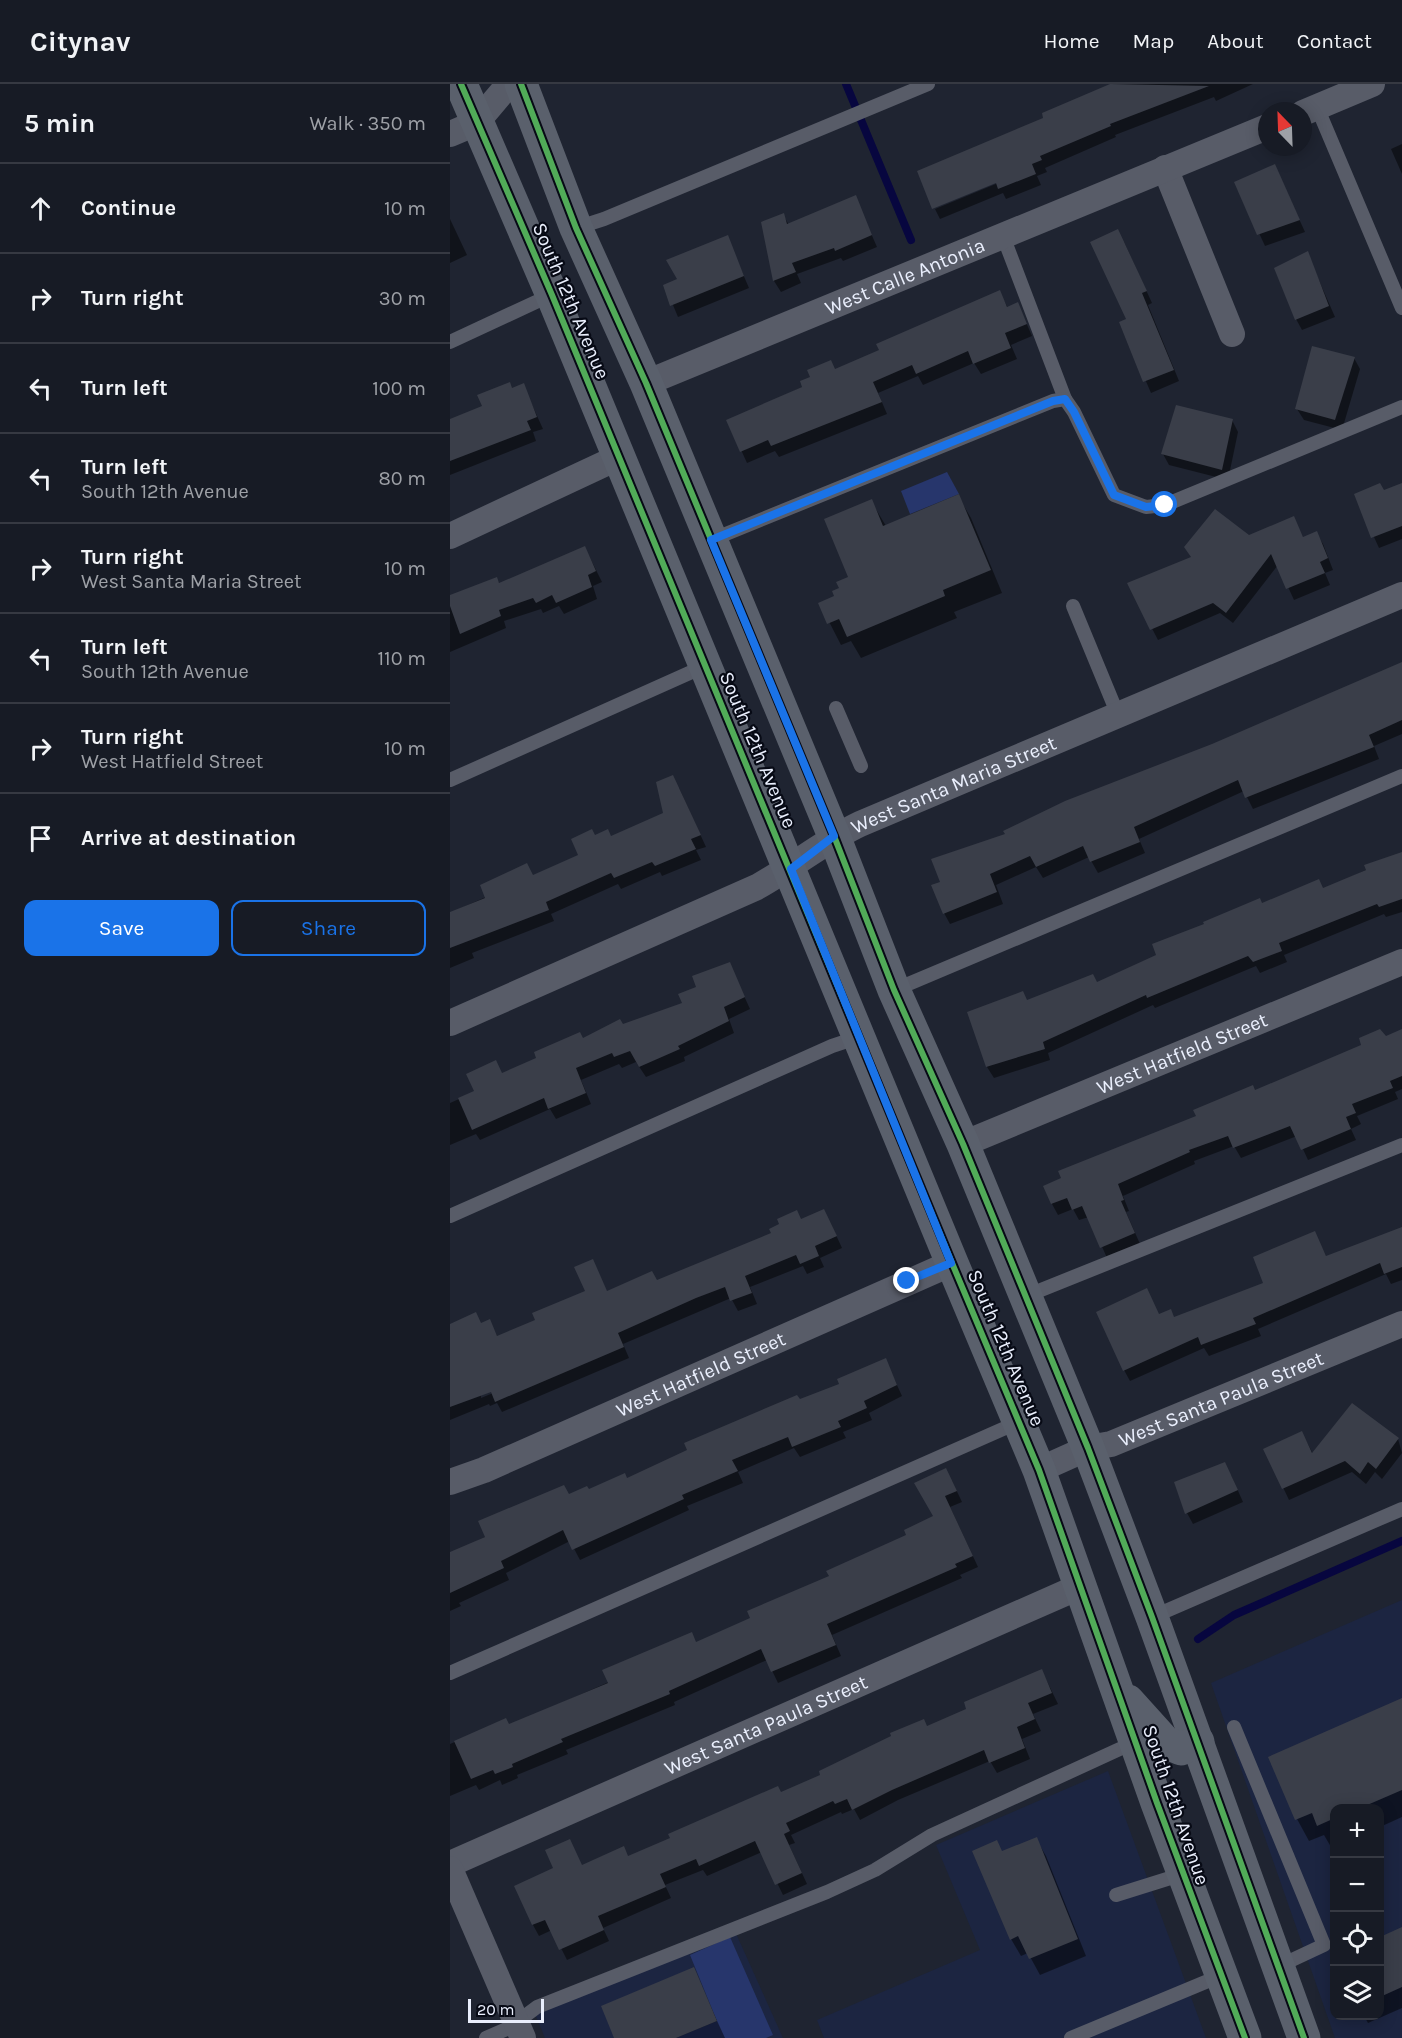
<!DOCTYPE html>
<html lang="en">
<head>
<meta charset="utf-8">
<style>
  :root { --surface:#171b25; --page:#20242d; --text:#f1f3f6; --muted:#9ea1a7; --line:#363942; --accent:#1a73e8 }
  body { margin:0; font-family:Karla,sans-serif; background:var(--page); color:var(--text) }
  .controls { position:absolute; right:18px; bottom:18px; display:grid; overflow:hidden; border-radius:12px; box-shadow:0 3px 15px #0003 }
  .controls button { width:54px; height:54px; display:grid; place-items:center; padding:0; border:0; border-bottom:2px solid var(--line); background:var(--surface); color:var(--text); font:30px sans-serif }
  .compass { position:absolute; left:808px; top:18px; width:54px; height:54px; border-radius:50%; background:var(--surface); box-shadow:0 3px 15px #0003; rotate:337deg }
  .scale { position:absolute; left:18px; bottom:15px; width:76px; box-sizing:border-box; padding-left:6px; border:3px solid #eaeffd; border-top:0; font-size:16px; line-height:21px; white-space:nowrap; color:#eaeffd; -webkit-text-stroke:4px #070a15; paint-order:stroke }
  .stop { position:absolute; width:18px; height:18px; margin:-14px; border:4px solid #1a73e8; border-radius:50%; background:#fff }
  .stop.end { background:#1a73e8; border-color:#fff; box-shadow:0 2px 6px #0008 }
  .list { margin:0; padding:0; list-style:none }
  h2 { display:flex; justify-content:space-between; align-items:center; height:78px; margin:0; padding:0 24px; font-size:26px }
  h2 small { font-size:20px; font-weight:400; color:var(--muted) }
  .list li { display:grid; grid-template-columns:39px 1fr auto; gap:18px; align-items:center; box-sizing:border-box; height:90px; padding:0 24px; border-top:2px solid var(--line) }
  .list b { display:block; font-size:22px; white-space:nowrap }
  .list p { margin:0; font-size:20px; white-space:nowrap; color:var(--muted) }
  .list em { font-size:20px; font-style:normal; color:var(--muted) }
  .actions { display:flex; gap:12px; padding:18px 24px }
  .actions a { flex:1; padding:14px 0; border:2px solid var(--accent); border-radius:12px; text-align:center; font-size:21px; color:var(--accent) }
  .actions .main { background:var(--accent); color:#fff }
  .icon { flex:none; width:33px; height:33px; fill:none; stroke:currentColor; stroke-width:2; stroke-linecap:round; stroke-linejoin:round }
  .map { position:relative; flex:none; width:952px; height:1954px; overflow:hidden }
  header { display:flex; align-items:center; gap:36px; box-sizing:border-box; height:84px; padding:0 30px; background:var(--surface); border-bottom:2px solid var(--line) }
  header strong { font-size:28px }
  nav { display:flex; gap:33px; margin-inline-start:auto; font-size:21px }
  main { display:flex }
  aside { flex:1; background:var(--surface) }
  .map>svg:first-child { display:block }
  .built { fill:#1c2541; fill-rule:evenodd }
  .green { fill:#27366c }
  .shadow { fill:#0007; fill-rule:evenodd }
  .lines { fill:none; stroke-linecap:round; stroke-linejoin:round }
  .stream { stroke:#07063f; stroke-width:8 }
  .building { fill:#3a3e49 }
  .service { stroke:#585c68; stroke-width:14 }
  .minor { stroke:#585c68; stroke-width:26 }
  .secondary { stroke:#5a606c; stroke-width:33 }
  .cycleway-casing { stroke:#070a15; stroke-width:10 }
  .cycleway { stroke:#51ab58; stroke-width:6 }
  .route { stroke:#1a73e8; stroke-width:8 }
  .labels { text-anchor:middle; dominant-baseline:central; stroke-width:4.5; stroke-linejoin:round; paint-order:stroke }
  .street-label { font-size:20px; fill:#eaeffd; stroke:#070a15 }
</style>
</head>
<body>
<header>
<strong>Citynav</strong>
<nav><a>Home</a><a>Map</a><a>About</a><a>Contact</a></nav>
</header>
<main>
<aside>
<h2>5 min<small>Walk · 350 m</small></h2>
<ul class="list">
<li><svg class="icon" aria-label="ahead" viewBox="0 0 24 24"><path d="M12 20V5M6 11l6-6 6 6"/></svg><div><b>Continue</b></div><em>10 m</em></li>
<li><svg class="icon" aria-label="right" viewBox="0 0 24 24"><path d="M7 20v-9h11M14 6l5 5-5 5"/></svg><div><b>Turn right</b></div><em>30 m</em></li>
<li><svg class="icon" aria-label="left" viewBox="0 0 24 24"><path d="M17 20v-9H6M10 6l-5 5 5 5"/></svg><div><b>Turn left</b></div><em>100 m</em></li>
<li><svg class="icon" aria-label="left" viewBox="0 0 24 24"><path d="M17 20v-9H6M10 6l-5 5 5 5"/></svg><div><b>Turn left</b><p>South 12th Avenue</p></div><em>80 m</em></li>
<li><svg class="icon" aria-label="right" viewBox="0 0 24 24"><path d="M7 20v-9h11M14 6l5 5-5 5"/></svg><div><b>Turn right</b><p>West Santa Maria Street</p></div><em>10 m</em></li>
<li><svg class="icon" aria-label="left" viewBox="0 0 24 24"><path d="M17 20v-9H6M10 6l-5 5 5 5"/></svg><div><b>Turn left</b><p>South 12th Avenue</p></div><em>110 m</em></li>
<li><svg class="icon" aria-label="right" viewBox="0 0 24 24"><path d="M7 20v-9h11M14 6l5 5-5 5"/></svg><div><b>Turn right</b><p>West Hatfield Street</p></div><em>10 m</em></li>
<li><svg class="icon" aria-label="arrive" viewBox="0 0 24 24"><path d="M6 21V4h12l-3 4 3 4H6"/></svg><div><b>Arrive at destination</b></div></li>
</ul>
<div class="actions"><a class="main">Save</a><a>Share</a></div>
</aside>
<div class="map">
<svg width="952" height="1954" viewBox="0 0 952 1954">
  <rect width="100%" height="100%" fill="#1f2431"/>
  <!-- built -->
  <g class="built">
    <path d="M952,1516v438h-67l-124,-355zM884,1724h46v208h-46z"/>
    <path d="M658,1687l98,267h-382l-7,-18 163,-70 -44,-105z"/>
    <path d="M284,1845l49,109h-238l-10,-24z"/>
  </g>
  <!-- green -->
  <g class="green">
    <path d="M497,388l12,22 -49,20 -9,-23z"/>
    <path d="M280,1853l43,98 -7,3h-90l41,-17 -27,-66z"/>
  </g>
  <!-- shadow -->
  <g class="shadow">
    <path d="M664,0h139l-37,17 -2,-4 -99,38 1,2 -71,31 2,4 -10,4 4,9 -35,14 -3,-6 -63,26 -5,-10 68,-28 42,-63 -1,-4z"/>
    <path d="M952,60v30l-11,-25z"/>
    <path d="M830,93l25,55 -40,14 -29,-63z"/>
    <path d="M405,113l22,50 -34,14 -2,-3 -44,16 4,9 -20,9 -7,-11 -12,-58 21,-8 6,10z"/>
    <path d="M0,135l17,36 -17,8z"/>
    <path d="M277,153l22,51 -71,29 -13,-31 14,-6z"/>
    <path d="M674,158l28,61 -4,2 31,76 -28,12 -30,-70 7,-3z"/>
    <path d="M857,169l28,64 -33,13 -6,-11z"/>
    <path d="M549,208l9,16 10,-4 14,32 -21,9 6,14 -36,15 -7,-11 -51,22 -5,-9 -40,17 9,21 -108,43 -4,-6 -28,12 -19,-42 153,-70z"/>
    <path d="M904,274l6,11 -18,61 -38,-10 -7,-11z"/>
    <path d="M73,301l20,44 -10,3 3,9 -86,34v-55l34,-13z"/>
    <path d="M782,336l6,12 -10,48 -59,-15 -6,-11z"/>
    <path d="M952,406v49l-23,9 -24,-53z"/>
    <path d="M508,412l13,22 31,75 -48,19 3,6 -96,40 -10,-17 -10,4 -21,-41 16,-7 14,-19 21,-77 15,25z"/>
    <path d="M843,434l11,21 12,-6 7,11 10,26 -8,3 5,12 -36,15 -16,-35 -45,58 -13,-10 -62,27 -29,-56z"/>
    <path d="M135,464l17,34 -9,4 4,13 -33,15 -5,-8 -16,7 -2,-4 -37,12 2,7 -56,24v-55l46,-18 4,5z"/>
    <path d="M952,581v69l-28,12 5,13 -126,50 -9,-18 -105,48 6,14 -47,20 -9,-16 -46,21 -7,-11 -40,18 7,19 -53,20 -6,-11 -2,-30 65,-48z"/>
    <path d="M229,704l27,59 -10,3 5,10 -39,16 -2,-4 -39,17 -3,-5 -67,30 3,7 -82,32 2,5 -24,10v-55l130,-58 15,-19 16,1 54,-23z"/>
    <path d="M952,769v59l-16,5 -2,-3 -100,41 3,7 -27,11 -4,-7 -101,42 -2,-3 -105,48 2,7 -56,18 -7,-11 40,-65 70,-18 165,-79 61,-15z"/>
    <path d="M279,879l21,46 -21,10 5,14 -50,24 1,4 -39,16 -10,-15 -14,6 -3,-4 -38,16 10,24 -35,15 -6,-10 -70,31 -4,-6 -26,11v-42l25,-11 27,-18 81,-34 101,-36 14,-16z"/>
    <path d="M952,947v58l-7,3 3,7 -41,17 4,8 -10,5 5,11 -48,20 -11,-24 -56,22 -7,-12 -40,15 1,3 -72,32 6,15 -3,1 14,32 -33,14 -18,-41 -10,3 -6,-11 -15,6 -6,-11 -7,-18 211,-94z"/>
    <path d="M351,1137l29,1 12,26 -22,10 4,9 -17,7 -4,-8 -53,21 7,17 -19,7 -7,-13 -108,46 6,14 -127,54 -5,-9 -7,3 -1,-2 -39,16v-45l31,-50 8,-4 9,17 39,-17 49,-29 6,-31 15,31 50,-10zM47,1304l1,3 -17,7v-3z"/>
    <path d="M952,1144v52l-11,4 -5,-10 -128,55 3,7 -52,20 -5,-8 -74,33 -6,-11 36,-54 14,2 91,-35 49,-50 13,25z"/>
    <path d="M435,1275l17,37 -33,17 3,7 -29,12 3,6 -46,19 -6,-9 -56,24 5,11 -56,23 2,4 -109,50 -10,-19 -64,32 3,7 -50,23 2,3 -11,5v-57l119,-58 58,-16 214,-96z"/>
    <path d="M852,1349l11,21 85,-15 4,14 -20,26 -7,-7 -9,12 -14,-12 -63,28 -24,-51z"/>
    <path d="M781,1391l12,27 -50,22 -6,-11z"/>
    <path d="M502,1397l10,21 -12,5 28,60 -18,8 2,3 -130,57 9,21 -63,27 -11,-23 -93,42 1,3 -109,45 2,4 -51,21 1,3 -16,7 -2,-5 -21,10 -3,-5 -26,11v-52l56,-24 3,6 243,-107 156,-84 27,-18z"/>
    <path d="M592,1587l16,33 -25,10 8,17 -19,8 8,20 -33,14 -7,-12 -92,39 -38,20 -6,-11 -12,5 -1,-2 -50,23 4,8 -6,2 18,39 -24,11 -21,-43 -55,24 -4,-6 -38,15 6,13 -68,30 6,13 -42,19 -15,-30 -13,6 -6,-11 -17,-38 66,-21 46,-9 153,-63 187,-84z"/>
    <path d="M952,1615v118l-22,10v-19h-46v38l-3,1 -7,-12 -15,6 -12,-22z"/>
    <path d="M586,1755l10,17 40,100 -46,19 -12,-22 -7,3 -10,-17 -9,-87z"/>
    <path d="M952,1845v79l-34,15 -4,-7h16v-78z"/>
    <path d="M243,1885l32,69h-109z"/>
  </g>
  <g class="lines">
    <!-- stream -->
    <g class="stream">
      <path d="M396,0l65,156"/>
      <path d="M748,1555l36,-24 168,-74"/>
    </g>
  </g>
  <!-- building -->
  <g class="building">
    <path d="M660,0l99,2 -99,38 1,2 -71,30 2,4 -10,4 4,10 -38,15 -2,-6 -64,26 -15,-38 126,-53 -1,-5z"/>
    <path d="M825,80l25,56 -43,15 -23,-53z"/>
    <path d="M406,111l16,40 -37,16 -1,-3 -42,15 4,9 -23,9 -12,-59 23,-9 3,11z"/>
    <path d="M668,145l29,62 -5,2 32,77 -31,12 -24,-60 7,-3 -36,-77z"/>
    <path d="M278,151l16,41 -74,30 -7,-21 14,-6 -11,-19z"/>
    <path d="M858,167l21,55 -34,14 -21,-52z"/>
    <path d="M550,206l7,17 11,-5 9,22 -22,9 6,15 -38,16 -5,-13 -52,23 -4,-9 -39,17 9,20 -111,44 -3,-6 -28,12 -14,-32 76,-33 -2,-6 10,-4 -3,-7 24,-10 4,9 44,-19 -3,-6z"/>
    <path d="M862,262l43,11 -20,63 -40,-11z"/>
    <path d="M60,298l2,6 12,-5 13,34 -10,4 4,9 -81,31v-42l32,-13 -5,-11z"/>
    <path d="M726,321l57,14 -11,51 -61,-16z"/>
    <path d="M930,399l4,7 18,-7v43l-31,12 -17,-44z"/>
    <path d="M509,410l32,76 -48,20 2,6 -98,41 -8,-18 -12,5 -9,-21 16,-7 -2,-5 7,-3 -3,-6 12,-5 -24,-58 48,-20 11,27z"/>
    <path d="M765,425l34,26 45,-19 9,21 14,-6 11,27 -8,4 5,11 -39,16 -15,-35 -45,59 -13,-10 -63,27 -23,-47 64,-26 -7,-10z"/>
    <path d="M135,462l11,25 -8,4 4,12 -36,16 -4,-8 -16,8 -3,-5 -34,12 2,6 -41,18 -10,-28v-11l47,-18 2,6z"/>
    <path d="M952,578v58l-33,15 5,12 -129,51 -7,-18 -104,47 6,15 -50,20 -7,-16 -47,21 -6,-11 -40,18 7,18 -54,22 -12,-29 9,-3 -9,-23 74,-25 -2,-3 62,-30 147,-57z"/>
    <path d="M223,691l28,60 -10,4 5,10 -41,17 -3,-4 -38,16 -3,-5 -65,29 3,8 -99,38v-36l35,-14 -5,-13 47,-22 6,12 45,-20 -7,-16 21,-10 3,6 13,-6 3,7 52,-23 -7,-31z"/>
    <path d="M952,768v47l-23,8 -2,-3 -98,39 3,8 -29,11 -5,-6 -101,42 -1,-3 -103,47 2,7 -59,18 -19,-55 56,-21 4,9 66,-26 4,8 59,-27 -4,-11 52,-20 -1,-2 57,-24 2,5 57,-24 4,9 43,-18 -2,-5z"/>
    <path d="M280,878l15,35 -21,10 5,14 -51,25 2,3 -41,18 -9,-16 -16,6 -2,-4 -36,15 10,25 -38,16 -4,-11 -72,32 -14,-32 16,-7 -8,-17 30,-14 6,13 34,-15 -2,-6 46,-20 3,6 37,-19 3,5 59,-21 -4,-9 18,-7 -4,-11z"/>
    <path d="M930,945l6,7 16,-7v47l-12,5 3,7 -41,16 4,9 -10,4 5,12 -50,21 -11,-24 -57,22 -5,-12 -39,14 1,2 -72,32 6,16 -3,1 14,32 -35,15 -18,-42 -10,4 -5,-12 -16,6 -8,-18 18,-8 -3,-7 138,-55 -3,-6 60,-25 2,5 106,-45 -2,-7z"/>
    <path d="M374,1125l13,27 -22,10 4,10 -19,8 -4,-9 -51,21 7,17 -22,8 -5,-14 -29,11 -78,35 6,14 -129,55 -4,-10 -41,15v-83l26,-12 5,11 9,-4 7,17 38,-16 -3,-7 53,-22 -11,-24 19,-8 14,32 45,-20 5,9 114,-47 -2,-4 10,-5 -2,-5 20,-9 4,9z"/>
    <path d="M952,1143v40l-18,7 -4,-11 -127,55 3,6 -55,21 -3,-8 -75,34 -27,-59 51,-24 12,26 12,-5 3,8 89,-34 -10,-26 62,-26 11,25z"/>
    <path d="M436,1274l11,27 -33,16 3,7 -29,13 3,6 -49,20 -4,-10 -56,23 6,11 -56,24 2,4 -112,51 -9,-20 -62,31 3,7 -54,25v-41l35,-15 -7,-16 86,-36 5,9 18,-8 2,3 36,-16 2,5 60,-28 -3,-7 113,-48 3,4 39,-15 -2,-5z"/>
    <path d="M902,1319l47,35 -23,31 -8,-7 -8,12 -15,-13 -63,28 -19,-40 39,-18 10,22z"/>
    <path d="M775,1378l13,28 -53,24 -11,-32z"/>
    <path d="M496,1384l11,23 -12,5 28,60 -18,8 2,3 -130,57 9,21 -65,27 -10,-23 -92,42 1,3 -109,45 2,3 -51,22 1,3 -18,7 -2,-4 -22,9 -17,-38 52,-23 3,6 99,-41 -6,-13 90,-38 4,10 54,-24 -3,-7 82,-35 -3,-5 80,-36 -2,-5 29,-14 -19,-33z"/>
    <path d="M592,1585l10,24 -24,10 7,16 -18,8 8,21 -36,15 -5,-13 -92,40 -40,20 -5,-11 -12,5 -2,-3 -47,22 4,8 -6,3 18,39 -27,12 -20,-44 -56,25 -3,-7 -36,15 6,13 -68,29 6,14 -45,20 -14,-30 -13,5 -18,-39 39,-18 -8,-18 25,-11 12,26 42,-19 4,10 42,-18 -2,-4 110,-48 3,6 39,-17 -1,-4 72,-35 -1,-3 34,-14 3,7 39,-17 -2,-7z"/>
    <path d="M952,1614v92l-44,19h-23v9l-18,8 -5,-13 -17,7 -27,-63z"/>
    <path d="M587,1753l41,102 -49,20 -11,-23 -8,4 -38,-89 25,-11 5,11z"/>
    <path d="M952,1843v60l-22,10v-60z"/>
    <path d="M244,1883l23,54 -41,17h-62l-13,-32z"/>
  </g>
  <g class="lines">
    <!-- service -->
    <g class="service">
      <path d="M867,23l85,201"/>
      <path d="M126,144l28,-9 324,-135"/>
      <path d="M553,152l62,163"/>
      <path d="M0,258l101,-47"/>
      <path d="M261,456l342,-139 12,-2 9,13 40,83 32,12 19,-2 237,-98"/>
      <path d="M623,522l45,109"/>
      <path d="M386,624l25,58"/>
      <path d="M0,696l255,-114"/>
      <path d="M444,906l508,-214"/>
      <path d="M0,1132l382,-170 27,-9"/>
      <path d="M576,1212l376,-151"/>
      <path d="M702,1533l250,-108"/>
      <path d="M0,1589l569,-251"/>
      <path d="M784,1643l90,218 -47,22"/>
      <path d="M666,1811l67,-21"/>
      <path d="M36,1954l23,-10 28,-21 290,-115 48,-22 57,-35 203,-93"/>
      <path d="M621,1954l149,-62"/>
    </g>
    <!-- minor -->
    <g class="minor">
      <path d="M853,29l69,-29"/>
      <path d="M0,50l26,-11 33,-39"/>
      <path d="M715,84l67,166"/>
      <path id="s1" d="M196,299l621,-256"/>
      <path d="M0,452l169,-79"/>
      <path id="s2" d="M0,939l307,-136c36,-20 67,-46 103,-63l542,-229"/>
      <path id="s3" d="M513,1060l439,-182"/>
      <path id="s4" d="M589,1386l49,-22 23,-4 291,-120"/>
      <path id="s5" d="M0,1398l34,-12 468,-207"/>
      <path id="s6" d="M0,1780l631,-278"/>
      <path d="M0,1785l73,169"/>
    </g>
    <!-- secondary -->
    <g class="secondary">
      <path d="M11,0l91,211 400,968 87,207 118,333 88,235"/>
      <path d="M71,0l55,144 70,155 188,453 60,154 69,154 125,304 64,169 152,421"/>
      <path d="M678,1617l37,41 16,7 17,-7"/>
    </g>
    <defs>
      <g id="cycleway">
        <path d="M11,0l91,211 400,968 87,207 118,333 88,235"/>
        <path d="M71,0l55,144 70,155 188,453 60,154 69,154 125,304 64,169 152,421"/>
      </g>
    </defs>
    <!-- cycleway casing -->
    <use href="#cycleway" class="cycleway-casing"/>
    <!-- cycleway -->
    <use href="#cycleway" class="cycleway"/>
  </g>
  <g class="lines">
    <!-- route -->
    <path class="route" d="M457,1197l44,-18 -160,-394 43,-33 -123,-296 342,-139 12,-2 9,13 40,83 32,12 19,-2"/>
  </g>
  <g class="labels">
    <!-- street labels -->
    <g class="street-label">
      <text stroke="none"><textPath href="#s1" startOffset="280">West Calle Antonia</textPath></text>
      <text transform="translate(121 217) rotate(67)">South 12th Avenue</text>
      <text transform="translate(308 666) rotate(67)">South 12th Avenue</text>
      <text stroke="none"><textPath href="#s2" startOffset="558">West Santa Maria Street</textPath></text>
      <text stroke="none"><textPath href="#s3" startOffset="237">West Hatfield Street</textPath></text>
      <text transform="translate(556 1264) rotate(67)">South 12th Avenue</text>
      <text stroke="none"><textPath href="#s5" startOffset="273">West Hatfield Street</textPath></text>
      <text stroke="none"><textPath href="#s4" startOffset="196">West Santa Paula Street</textPath></text>
      <text stroke="none"><textPath href="#s6" startOffset="345">West Santa Paula Street</textPath></text>
      <text transform="translate(726 1721) rotate(71)">South 12th Avenue</text>
    </g>
  </g>
</svg>
<div class="controls">
<button>+</button>
<button>−</button>
<button><svg class="icon" aria-label="locate" viewBox="0 0 24 24"><circle cx="12" cy="12" r="6"/><path d="M12 2v4M12 18v4M2 12h4M18 12h4"/></svg></button>
<button><svg class="icon" aria-label="layers" viewBox="0 0 24 24"><path d="M12 4l9 5-9 5-9-5zM3 14l9 5 9-5"/></svg></button>
</div>
<svg class="compass" viewBox="-18 -18 36 36"><path d="M0-13l5 13h-10z" fill="#e53935"/><path d="M0 13l5-13h-10z" fill="#9ea1a7"/></svg>
<div class="scale">20 m</div>
<div class="stop" style="left:715px;top:421px"></div>
<div class="stop end" style="left:457px;top:1197px"></div>
</div>
</main>
</body>
</html>
